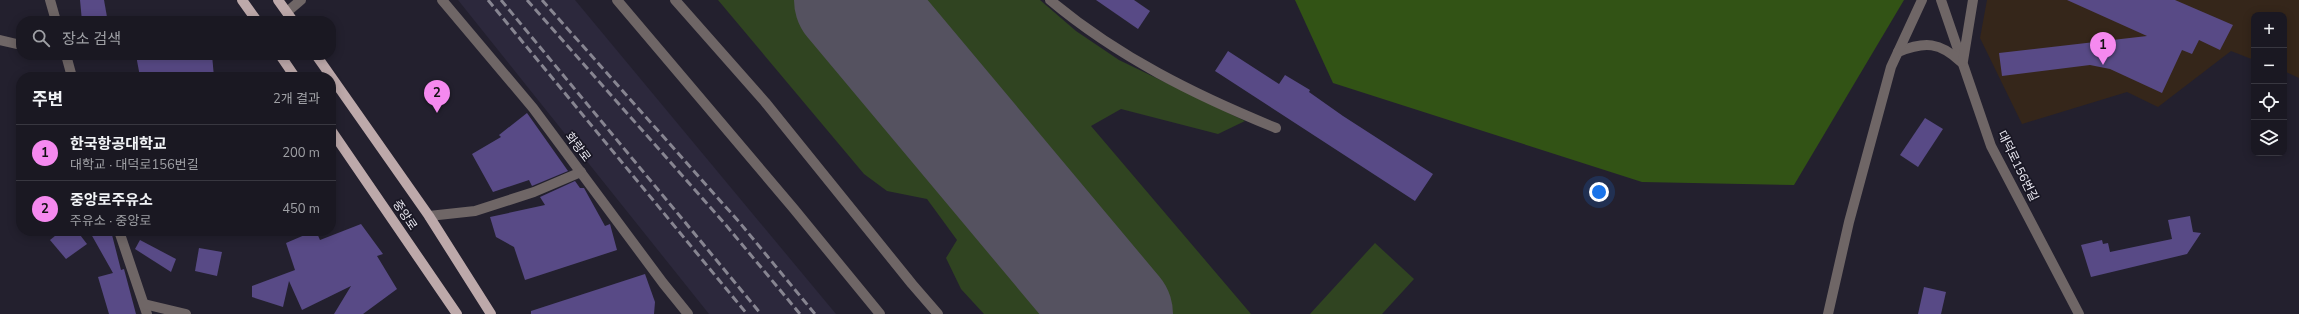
<!DOCTYPE html>
<html lang="ko">
<head>
<meta charset="utf-8">
<style>
  :root { --surface:#1a1822; --page:#27252f; --text:#f1f3f6; --muted:#9fa0a5; --line:#383740; --accent:#f589ef }
  body { margin:0; font-family:"Nunito Sans","Noto Sans KR",sans-serif; background:var(--page); color:var(--text) }
  .controls { position:absolute; right:12px; top:12px; display:grid; overflow:hidden; border-radius:8px; box-shadow:0 2px 10px #0003 }
  .controls button { width:36px; height:36px; display:grid; place-items:center; padding:0; border:0; border-bottom:1px solid var(--line); background:var(--surface); color:var(--text); font:20px sans-serif }
  .you { position:absolute; left:1599px; top:192px; width:14px; height:14px; margin:-10px; border:3px solid #fff; border-radius:50%; background:#1a73e8; box-shadow:0 0 0 6px #1a73e833 }
  .badge { display:grid; place-items:center; width:26px; height:26px; border-radius:50%; background:var(--accent); color:#111; font-size:13px; font-weight:700 }
  .pin { position:absolute; translate:-50% -33px; filter:drop-shadow(0 1px 2px #0008) }
  .pin::after { content:''; position:absolute; top:21px; width:14px; height:12px; background:inherit; clip-path:polygon(0 0,100% 0,50% 100%) }
  .list { margin:0; padding:0; list-style:none }
  h2 { display:flex; justify-content:space-between; align-items:center; height:52px; margin:0; padding:0 16px; font-size:17px }
  h2 small { font-size:13px; font-weight:400; color:var(--muted) }
  .list li { display:grid; grid-template-columns:26px 1fr auto; gap:12px; align-items:center; box-sizing:border-box; height:56px; padding:0 16px; border-top:1px solid var(--line) }
  .list b { display:block; font-size:15px; white-space:nowrap }
  .list p { margin:0; font-size:13px; white-space:nowrap; color:var(--muted) }
  .list em { font-size:13px; font-style:normal; color:var(--muted) }
  .icon { flex:none; width:22px; height:22px; fill:none; stroke:currentColor; stroke-width:2; stroke-linecap:round; stroke-linejoin:round }
  .map { position:relative; flex:none; width:2299px; height:314px; overflow:hidden }
  .search { position:absolute; background:var(--surface); box-shadow:0 2px 10px #0003; left:16px; top:16px; width:320px; height:44px; display:flex; align-items:center; gap:10px; box-sizing:border-box; padding:0 14px; border-radius:16px; color:var(--muted); font-size:15px }
  .panel { position:absolute; background:var(--surface); box-shadow:0 2px 10px #0003; left:16px; top:72px; width:320px; height:164px; border-radius:16px }
  .map>svg:first-child { display:block }
  .built { fill:#2c283c }
  .education { fill:#35261a }
  .green { fill:#304421 }
  .forest { fill:#325315 }
  .lines { fill:none; stroke-linecap:round; stroke-linejoin:round }
  .runway { stroke:#555260; stroke-width:116 }
  .building { fill:#584a86 }
  .minor { stroke:#6f6666; stroke-width:10 }
  .major { stroke:#bda9aa; stroke-width:10 }
  .rail { stroke:#878591; stroke-width:3; stroke-dasharray:8 4; stroke-linecap:butt }
  .labels { text-anchor:middle; dominant-baseline:central; stroke-width:3.5; stroke-linejoin:round; paint-order:stroke }
  .street-label { font-size:12px; fill:#ebeaf3; stroke:#191724 }
</style>
</head>
<body>
<div class="map">
<svg width="2299" height="314" viewBox="0 0 2299 314">
  <rect width="100%" height="100%" fill="#23202e"/>
  <!-- built -->
  <path class="built" d="M458,0h117l261,314h-127z"/>
  <!-- education -->
  <path class="education" d="M1987,0h312v78l-15,-7v-56h-30v45l-23,-9 -73,56 -31,-15 -105,32 -42,-86z"/>
  <!-- green -->
  <g class="green">
    <path d="M718,0h108l262,314h-104l-23,-25 -15,-31 11,-18 -30,-41 -40,-8 -23,-17z"/>
    <path d="M892,0h148l36,31 43,29 126,61 -27,13 -97,-25 -30,17 160,188h-98z"/>
    <path d="M1375,243l39,36 -32,35h-72z"/>
  </g>
  <!-- forest -->
  <path class="forest" d="M1295,0h609l-110,185 -152,-3 -309,-99z"/>
  <g class="lines">
    <!-- runway -->
    <path class="runway" d="M852,0l263,314"/>
  </g>
  <!-- building -->
  <g class="building">
    <path d="M80,0h24l3,17 -25,4z"/>
    <path d="M1096,0h38l16,11 -12,18z"/>
    <path d="M2067,0h108l58,25 -13,25 -21,-10 -7,14 -10,-4 -20,43 -52,-24 -20,-4 -88,11 -3,-23 148,-17z"/>
    <path d="M1228,51l51,33 6,-9 25,15 -1,2 34,24 90,58 -18,27 -200,-130z"/>
    <path d="M136,55h76l2,22h-74z"/>
    <path d="M527,113l41,58 -36,15 -3,-6 -36,12 -21,-38 29,-17 -2,-2z"/>
    <path d="M1925,118l18,11 -25,38 -18,-12z"/>
    <path d="M575,181l5,7h4l21,38 5,-2 7,26 -92,30 -11,-33 -18,-10 -6,-20 55,-12 -5,-8z"/>
    <path d="M2190,216l3,16 8,1 -14,21 -96,23 -10,-32 21,-5 1,4 5,-1 2,9 62,-13 -4,-19z"/>
    <path d="M361,224l22,30 -6,2 20,33 -34,25h-29l17,-28 -49,24 -13,-29 -6,26 -31,-10v-11l43,-16 -9,-27 28,-12h2l4,9z"/>
    <path d="M61,231h16l10,13 -21,15 -16,-19z"/>
    <path d="M100,231h11l10,39 3,-1 12,45h-27l-11,-37 15,-4 -22,-39z"/>
    <path d="M140,240l36,19 -5,13 -36,-23z"/>
    <path d="M199,248l23,4 -5,24 -22,-5z"/>
    <path d="M645,274l10,28 -1,12h-123v-3z"/>
    <path d="M1924,287l22,5 -5,22h-23z"/>
  </g>
  <g class="lines">
    <!-- minor -->
    <g class="minor">
      <path d="M50,0l6,21"/>
      <path d="M442,0l91,108 130,175 25,31"/>
      <path d="M617,0l177,209 86,105"/>
      <path d="M675,0l90,102 147,182 26,30"/>
      <path d="M1050,0c68,57 145,95 226,128"/>
      <path d="M1941,0l50,146 88,168"/>
      <path d="M287,12l14,-12"/>
      <path d="M0,40l21,5"/>
      <path d="M1898,52c27,-11 42,-10 63,10"/>
      <path d="M66,55l6,22"/>
      <path d="M1963,61l10,-61"/>
      <path d="M429,216l46,-5 59,-19 47,-20"/>
      <path d="M119,231l28,83"/>
      <path d="M144,304l42,10"/>
      <path d="M1828,314l21,-92 42,-155 31,-67"/>
    </g>
    <!-- major -->
    <g class="major">
      <path d="M242,0l15,21"/>
      <path d="M278,0l15,21"/>
      <path d="M280,55l15,22"/>
      <path d="M316,55l113,161 62,98"/>
      <path d="M331,130l126,184"/>
    </g>
    <!-- rail -->
    <g class="rail">
      <path d="M488,0l259,314"/>
      <path d="M501,0l260,314"/>
      <path d="M527,0l198,224 75,90"/>
      <path d="M542,0l198,223 75,91"/>
    </g>
  </g>
  <g class="labels">
    <!-- street labels -->
    <g class="street-label">
      <text transform="translate(578 147) rotate(53)">화랑로</text>
      <text transform="translate(2018 166) rotate(64)">대덕로156번길</text>
      <text transform="translate(405 215) rotate(56)">중앙로</text>
    </g>
  </g>
</svg>
<div class="controls">
<button>+</button>
<button>−</button>
<button><svg class="icon" aria-label="locate" viewBox="0 0 24 24"><circle cx="12" cy="12" r="6"/><path d="M12 2v4M12 18v4M2 12h4M18 12h4"/></svg></button>
<button><svg class="icon" aria-label="layers" viewBox="0 0 24 24"><path d="M12 4l9 5-9 5-9-5zM3 14l9 5 9-5"/></svg></button>
</div>
<div class="you"></div>
<div class="pin badge" style="left:2103px;top:65px">1</div>
<div class="pin badge" style="left:437px;top:113px">2</div>
<div class="search"><svg class="icon" aria-label="search" viewBox="0 0 24 24"><circle cx="10" cy="10" r="6"/><path d="M15 15l6 6"/></svg>장소 검색</div>
<section class="panel">
<h2>주변<small>2개 결과</small></h2>
<ul class="list">
<li><span class="badge">1</span><div><b>한국항공대학교</b><p>대학교 · 대덕로156번길</p></div><em>200 m</em></li>
<li><span class="badge">2</span><div><b>중앙로주유소</b><p>주유소 · 중앙로</p></div><em>450 m</em></li>
</ul>
</section>
</div>
</body>
</html>
